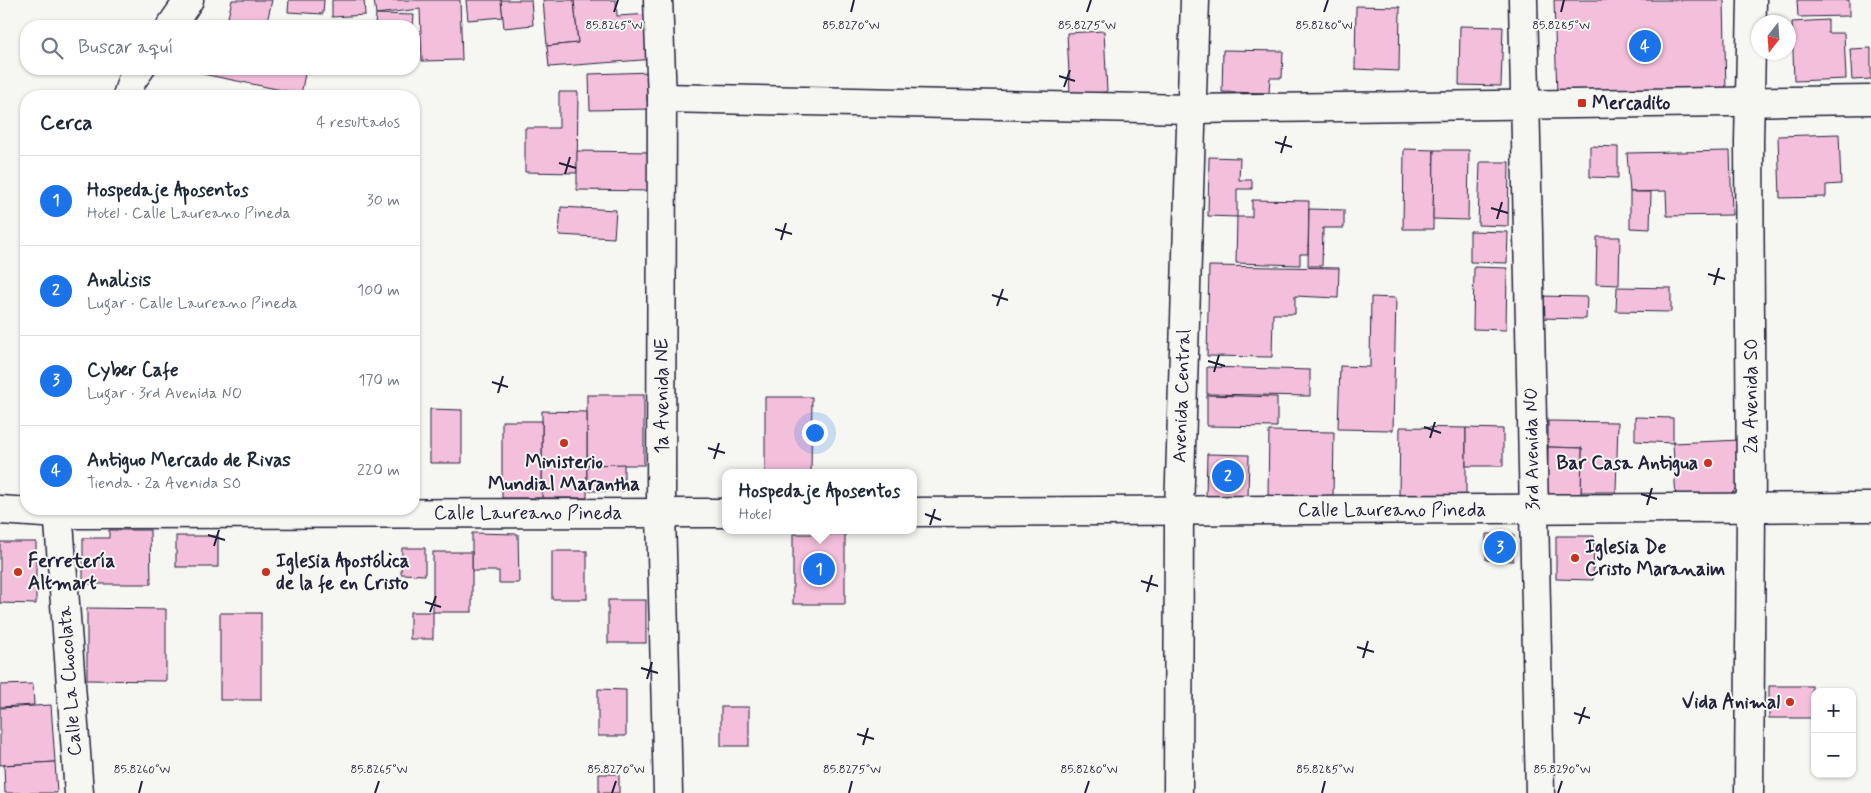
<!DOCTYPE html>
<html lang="es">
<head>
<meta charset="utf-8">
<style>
  :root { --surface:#fff; --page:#f6f6f7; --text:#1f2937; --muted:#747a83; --line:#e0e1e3; --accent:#1a73e8 }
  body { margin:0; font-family:Mynerve,sans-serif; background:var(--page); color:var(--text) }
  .controls { position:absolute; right:15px; bottom:15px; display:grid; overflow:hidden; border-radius:10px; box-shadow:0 1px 4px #0004 }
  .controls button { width:45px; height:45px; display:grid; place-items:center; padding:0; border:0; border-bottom:1px solid var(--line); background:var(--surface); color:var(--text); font:25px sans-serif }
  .compass { position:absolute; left:1751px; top:15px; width:45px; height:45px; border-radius:50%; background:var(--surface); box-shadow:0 1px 4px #0004; rotate:197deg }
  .you { position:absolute; left:814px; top:432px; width:18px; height:18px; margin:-12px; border:4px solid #fff; border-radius:50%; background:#1a73e8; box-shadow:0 0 0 8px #1a73e833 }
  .badge { display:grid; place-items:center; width:32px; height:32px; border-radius:50%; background:var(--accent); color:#fff; font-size:16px; font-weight:700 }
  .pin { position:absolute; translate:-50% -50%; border:2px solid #fff; box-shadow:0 1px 5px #0006 }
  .popup { position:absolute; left:722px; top:469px; width:195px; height:65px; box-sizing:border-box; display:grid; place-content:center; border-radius:10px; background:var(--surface); filter:drop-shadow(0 1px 4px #0005); font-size:16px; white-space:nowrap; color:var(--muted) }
  .popup b { font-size:19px; color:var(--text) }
  .popup::after { content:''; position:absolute; left:50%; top:100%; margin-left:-10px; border:10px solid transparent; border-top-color:var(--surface) }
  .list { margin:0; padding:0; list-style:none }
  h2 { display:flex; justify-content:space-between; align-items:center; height:65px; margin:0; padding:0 20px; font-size:21px }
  h2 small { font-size:16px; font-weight:400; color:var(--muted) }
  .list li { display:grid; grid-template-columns:32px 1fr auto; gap:15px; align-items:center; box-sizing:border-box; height:90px; padding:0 20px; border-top:1px solid var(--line) }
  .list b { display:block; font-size:19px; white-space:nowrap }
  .list p { margin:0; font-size:16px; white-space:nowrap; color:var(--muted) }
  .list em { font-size:16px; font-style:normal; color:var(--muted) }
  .icon { flex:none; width:28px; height:28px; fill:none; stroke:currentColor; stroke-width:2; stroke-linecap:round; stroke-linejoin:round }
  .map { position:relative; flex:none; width:1871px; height:793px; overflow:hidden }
  .search { position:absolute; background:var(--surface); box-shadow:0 1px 4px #0004; left:20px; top:20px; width:400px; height:55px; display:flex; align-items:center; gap:12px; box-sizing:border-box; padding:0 18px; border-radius:20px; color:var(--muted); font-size:19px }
  .panel { position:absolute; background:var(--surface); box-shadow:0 1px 4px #0004; left:20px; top:90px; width:400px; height:425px; border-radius:20px }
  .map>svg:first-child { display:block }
  .building { fill:#f4bfdb; stroke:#22223b }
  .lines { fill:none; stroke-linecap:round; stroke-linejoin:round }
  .minor-casing { stroke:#22223b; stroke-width:31 }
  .minor { stroke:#f6f6f2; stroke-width:28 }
  .ticks { fill:none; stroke:#22223b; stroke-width:2 }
  .poi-dot { fill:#c8321e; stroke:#f6f6f2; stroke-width:2 }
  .labels { text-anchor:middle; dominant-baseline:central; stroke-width:4; stroke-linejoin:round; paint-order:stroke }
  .poi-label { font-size:19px; font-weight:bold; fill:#22223b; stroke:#f6f6f2; text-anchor:start }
  .street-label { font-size:19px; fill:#22223b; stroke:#f6f6f2 }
  .ticks-label { font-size:12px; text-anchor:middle; fill:#22223b; stroke:#f6f6f2; stroke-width:4; stroke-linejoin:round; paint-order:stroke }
</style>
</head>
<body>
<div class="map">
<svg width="1871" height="793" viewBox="0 0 1871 793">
  <rect width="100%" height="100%" fill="#f6f6f2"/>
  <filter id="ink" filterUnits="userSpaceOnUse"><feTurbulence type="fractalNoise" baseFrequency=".02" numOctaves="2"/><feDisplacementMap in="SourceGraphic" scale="10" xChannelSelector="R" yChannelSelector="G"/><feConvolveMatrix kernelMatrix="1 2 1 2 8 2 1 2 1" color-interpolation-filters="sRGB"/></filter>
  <g filter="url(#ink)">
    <!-- building -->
    <g class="building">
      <path d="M232,0h40l-6,26h-15l-24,-4z"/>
      <path d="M289,0h35l-1,14 -35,-2z"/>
      <path d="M332,0h32l1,15 -33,2z"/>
      <path d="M374,0h86l2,60 -40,1 -2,-52 -44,5z"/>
      <path d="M466,0h35l2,17 -35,3z"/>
      <path d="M501,0h30l2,25 -29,3z"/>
      <path d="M543,0h31l4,43 -31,3z"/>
      <path d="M574,0h42l1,16 34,-2 4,45 -106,8 -2,-21 31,-3z"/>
      <path d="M1554,0h170l2,92 -169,4z"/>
      <path d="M1797,0h52v16l-51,1z"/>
      <path d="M1356,6l44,1 -1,64 -44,-2z"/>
      <path d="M376,14l38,1 -1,11h-38z"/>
      <path d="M214,19l13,3 24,4h-39z"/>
      <path d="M1828,20v13h16l2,46 -52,2 -2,-59z"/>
      <path d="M1460,26l43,1 -2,59 -42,-1z"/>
      <path d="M1104,31l3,61 -37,2 -3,-61z"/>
      <path d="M1871,48v31l-19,1 -2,-31z"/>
      <path d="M1223,50l60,1 -1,27h-12l-1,15 -47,-1z"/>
      <path d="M204,69h102l-5,25 -98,-20z"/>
      <path d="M653,72l2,37 -65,1 -1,-36z"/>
      <path d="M559,92h19l-1,81 -52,-1v-44h34z"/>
      <path d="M1839,134l2,50 -15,1v12l-46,1 -2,-62z"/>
      <path d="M1590,146l28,1v31l-28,-1z"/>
      <path d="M1404,149l30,1 -1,79h-30z"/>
      <path d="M1434,150h35l-1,70 -35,-1z"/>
      <path d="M577,151l78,1 -1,39 -77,-1z"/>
      <path d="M1730,151l2,64 -65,1 -1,-25 -36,1 -3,-39z"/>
      <path d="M1209,157l31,1 -1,22h13v9h-15v28l-29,-1z"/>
      <path d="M1480,162h29l-1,64 -30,-1z"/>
      <path d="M1630,192h21l-1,37 -20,-1z"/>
      <path d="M1252,200l57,1 -1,53h-8v11l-64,-2 1,-46h15z"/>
      <path d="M561,207l55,3 -2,28 -55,-3z"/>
      <path d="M1309,209l35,1v18h-21l-1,38h-14z"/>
      <path d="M1470,231l38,1 -1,31 -37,-1z"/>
      <path d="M1597,237h23l-1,48 -23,-1z"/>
      <path d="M1209,266l130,2 -1,30 -43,-2v18h-22l-1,43 -65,-1z"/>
      <path d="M1474,267l33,1 -1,62 -33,-1z"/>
      <path d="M1617,287l54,1v24l-55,-1z"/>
      <path d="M1539,296l48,1 -1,22 -48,-1z"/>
      <path d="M1371,297l25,1 -3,132 -55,-1 2,-63 30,1z"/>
      <path d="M1207,367l103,3v26l-103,-2z"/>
      <rect x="587" y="395" width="57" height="70"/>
      <path d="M1207,395l70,2v30l-70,-1z"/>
      <path d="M765,397h47l-1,76h-46z"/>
      <path d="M430,409l32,1v53h-32z"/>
      <path d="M542,411l45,1v86h-45z"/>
      <path d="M1635,417l38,1v25l-38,-2z"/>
      <rect x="502" y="421" width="40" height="77"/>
      <path d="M1548,421l70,1 -2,70h-35l1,-44 -34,-1z"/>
      <path d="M1400,427l66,1v68l-67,-1z"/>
      <path d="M1466,428l37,1v37h-37z"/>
      <path d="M1269,431l65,1 -1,65 -65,-1z"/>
      <path d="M1741,440l1,44 -18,16 -48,1 -3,-58z"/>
      <path d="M1548,447l34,1 -1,47 -34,-1z"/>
      <path d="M1207,454l42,1 -1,43 -42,-1z"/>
      <path d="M624,464v27h-37v-26z"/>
      <path d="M109,530h41l1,54h-68v-46h26z"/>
      <path d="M472,533l46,1 1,49h-20v-12h-27z"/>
      <rect x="793" y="534" width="52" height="70"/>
      <path d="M1486,534h28l-1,27 -27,-1z"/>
      <rect x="176" y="536" width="42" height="31"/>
      <path d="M1556,536h38l-1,44 -37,-1z"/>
      <path d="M0,542h36v62l-36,-1z"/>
      <path d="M402,548h23v27l-24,-1z"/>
      <rect x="552" y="551" width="35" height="48"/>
      <rect x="433" y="552" width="39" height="60"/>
      <rect x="608" y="600" width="38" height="43"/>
      <path d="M87,608l79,1v72l-79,-1z"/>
      <rect x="410" y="612" width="23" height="27"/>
      <rect x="220" y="613" width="41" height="87"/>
      <path d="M33,684l1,21 -34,2v-22z"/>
      <rect x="1769" y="686" width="43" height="32"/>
      <path d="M598,689l28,1v46h-28z"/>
      <path d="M51,705l4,57 -55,3v-57z"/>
      <rect x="721" y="707" width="28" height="39"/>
      <path d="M55,762l2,31h-52l-1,-28z"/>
      <rect x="599" y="774" width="20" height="19"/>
    </g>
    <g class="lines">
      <defs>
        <g id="minor">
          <path d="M658,0l4,98 -1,415 7,280"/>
          <path d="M1523,0l17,793"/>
          <path d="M171,26l18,-26"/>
          <path d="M127,96l5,-16 8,-11"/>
          <path d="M662,98l529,11 680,-9"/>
          <path d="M58,509l21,284"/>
          <path d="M0,510l58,4 667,-1"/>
          <path d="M913,512l958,-5"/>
          <path d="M1178,793l1,-281 16,-512"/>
          <path d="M1749,793l2,-285 -2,-366 3,-142"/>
        </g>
      </defs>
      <!-- minor casing -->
      <use href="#minor" class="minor-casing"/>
      <!-- minor -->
      <use href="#minor" class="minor"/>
    </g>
  </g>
  <!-- ticks -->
  <path class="ticks" d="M614,12l4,-12M851,12l3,-12M1087,12l4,-12M1324,12l4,-12M1561,12l3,-12M1059,76l16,5M1064,87l6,-17M1275,142l17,5M1281,153l5,-17M559,163l17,5M565,174l5,-17M1491,208l17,5M1497,219l5,-17M775,229l17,5M781,240l5,-17M1708,274l17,5M1714,285l5,-17M992,295l16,5M997,306l6,-17M1208,361l17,5M1214,372l5,-17M492,382l16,5M498,393l5,-17M1424,427l17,6M1430,438l5,-16M708,448l17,5M714,459l5,-16M1641,494l16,5M1647,505l5,-17M925,514l16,6M930,525l5,-16M208,535l17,5M214,546l5,-16M1141,581l17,5M1147,592l5,-17M425,602l16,5M430,612l6,-16M1357,647l17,5M1363,658l5,-17M641,668l17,5M647,679l5,-17M1574,713l16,5M1579,724l6,-17M857,734l17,5M863,745l5,-17M139,793l3,-12M375,793l4,-12M612,793l4,-12M849,793l3,-12M1085,793l4,-12M1322,793l3,-12M1558,793l4,-12"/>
  <!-- markers -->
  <g class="poi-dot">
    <rect x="1577" y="98" width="10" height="10" rx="2.5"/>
    <circle cx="564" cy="443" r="5"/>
    <circle cx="1708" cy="463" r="5"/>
    <circle cx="1575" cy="558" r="5"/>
    <circle cx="18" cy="572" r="5"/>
    <circle cx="266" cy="572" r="5"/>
    <circle cx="1790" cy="702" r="5"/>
  </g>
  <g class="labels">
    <!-- poi labels -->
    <g class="poi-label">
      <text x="1592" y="103">Mercadito</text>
      <text x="564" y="462" text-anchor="middle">Ministerio<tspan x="564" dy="22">Mundial Marantha</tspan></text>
      <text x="1698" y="463" text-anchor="end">Bar Casa Antigua</text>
      <text x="1585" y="547">Iglesia De<tspan x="1585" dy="22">Cristo Maranaim</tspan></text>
      <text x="28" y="561">Ferretería<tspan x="28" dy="22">Altmart</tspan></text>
      <text x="276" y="561">Iglesia Apostólica<tspan x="276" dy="22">de la fe en Cristo</tspan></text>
      <text x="1780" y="702" text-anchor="end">Vida Animal</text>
    </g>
    <!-- street labels -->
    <g class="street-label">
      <text transform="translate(662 396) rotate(-90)">1a Avenida NE</text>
      <text transform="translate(1182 396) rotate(-88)">Avenida Central</text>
      <text transform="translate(1751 396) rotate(-90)">2a Avenida SO</text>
      <text transform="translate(1532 449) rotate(-91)">3rd Avenida NO</text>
      <text x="1392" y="510">Calle Laureano Pineda</text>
      <text x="528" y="513">Calle Laureano Pineda</text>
      <text transform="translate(70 681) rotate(-94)">Calle La Chocolata</text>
    </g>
  </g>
  <g class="ticks-label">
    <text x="614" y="29">85.8265°W</text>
    <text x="851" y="29">85.8270°W</text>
    <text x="1087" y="29">85.8275°W</text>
    <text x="1324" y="29">85.8280°W</text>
    <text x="1561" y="29">85.8285°W</text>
    <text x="142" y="773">85.8260°W</text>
    <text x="379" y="773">85.8265°W</text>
    <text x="616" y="773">85.8270°W</text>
    <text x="852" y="773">85.8275°W</text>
    <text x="1089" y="773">85.8280°W</text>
    <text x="1325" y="773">85.8285°W</text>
    <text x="1562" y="773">85.8290°W</text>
  </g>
</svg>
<div class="controls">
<button>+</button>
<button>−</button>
</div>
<svg class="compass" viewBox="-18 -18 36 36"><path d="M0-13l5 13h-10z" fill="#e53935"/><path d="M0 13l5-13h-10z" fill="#747a83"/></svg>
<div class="you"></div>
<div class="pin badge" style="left:819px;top:569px">1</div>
<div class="popup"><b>Hospedaje Aposentos</b>Hotel</div>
<div class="pin badge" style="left:1228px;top:476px">2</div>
<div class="pin badge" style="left:1500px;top:547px">3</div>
<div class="pin badge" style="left:1645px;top:46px">4</div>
<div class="search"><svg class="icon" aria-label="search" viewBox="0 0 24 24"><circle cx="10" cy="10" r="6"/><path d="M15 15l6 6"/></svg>Buscar aquí</div>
<section class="panel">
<h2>Cerca<small>4 resultados</small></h2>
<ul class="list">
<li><span class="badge">1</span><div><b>Hospedaje Aposentos</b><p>Hotel · Calle Laureano Pineda</p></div><em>30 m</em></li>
<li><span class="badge">2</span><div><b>Analisis</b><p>Lugar · Calle Laureano Pineda</p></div><em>100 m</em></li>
<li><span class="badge">3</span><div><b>Cyber Cafe</b><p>Lugar · 3rd Avenida NO</p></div><em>170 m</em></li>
<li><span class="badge">4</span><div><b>Antiguo Mercado de Rivas</b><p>Tienda · 2a Avenida SO</p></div><em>220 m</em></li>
</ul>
</section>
</div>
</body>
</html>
